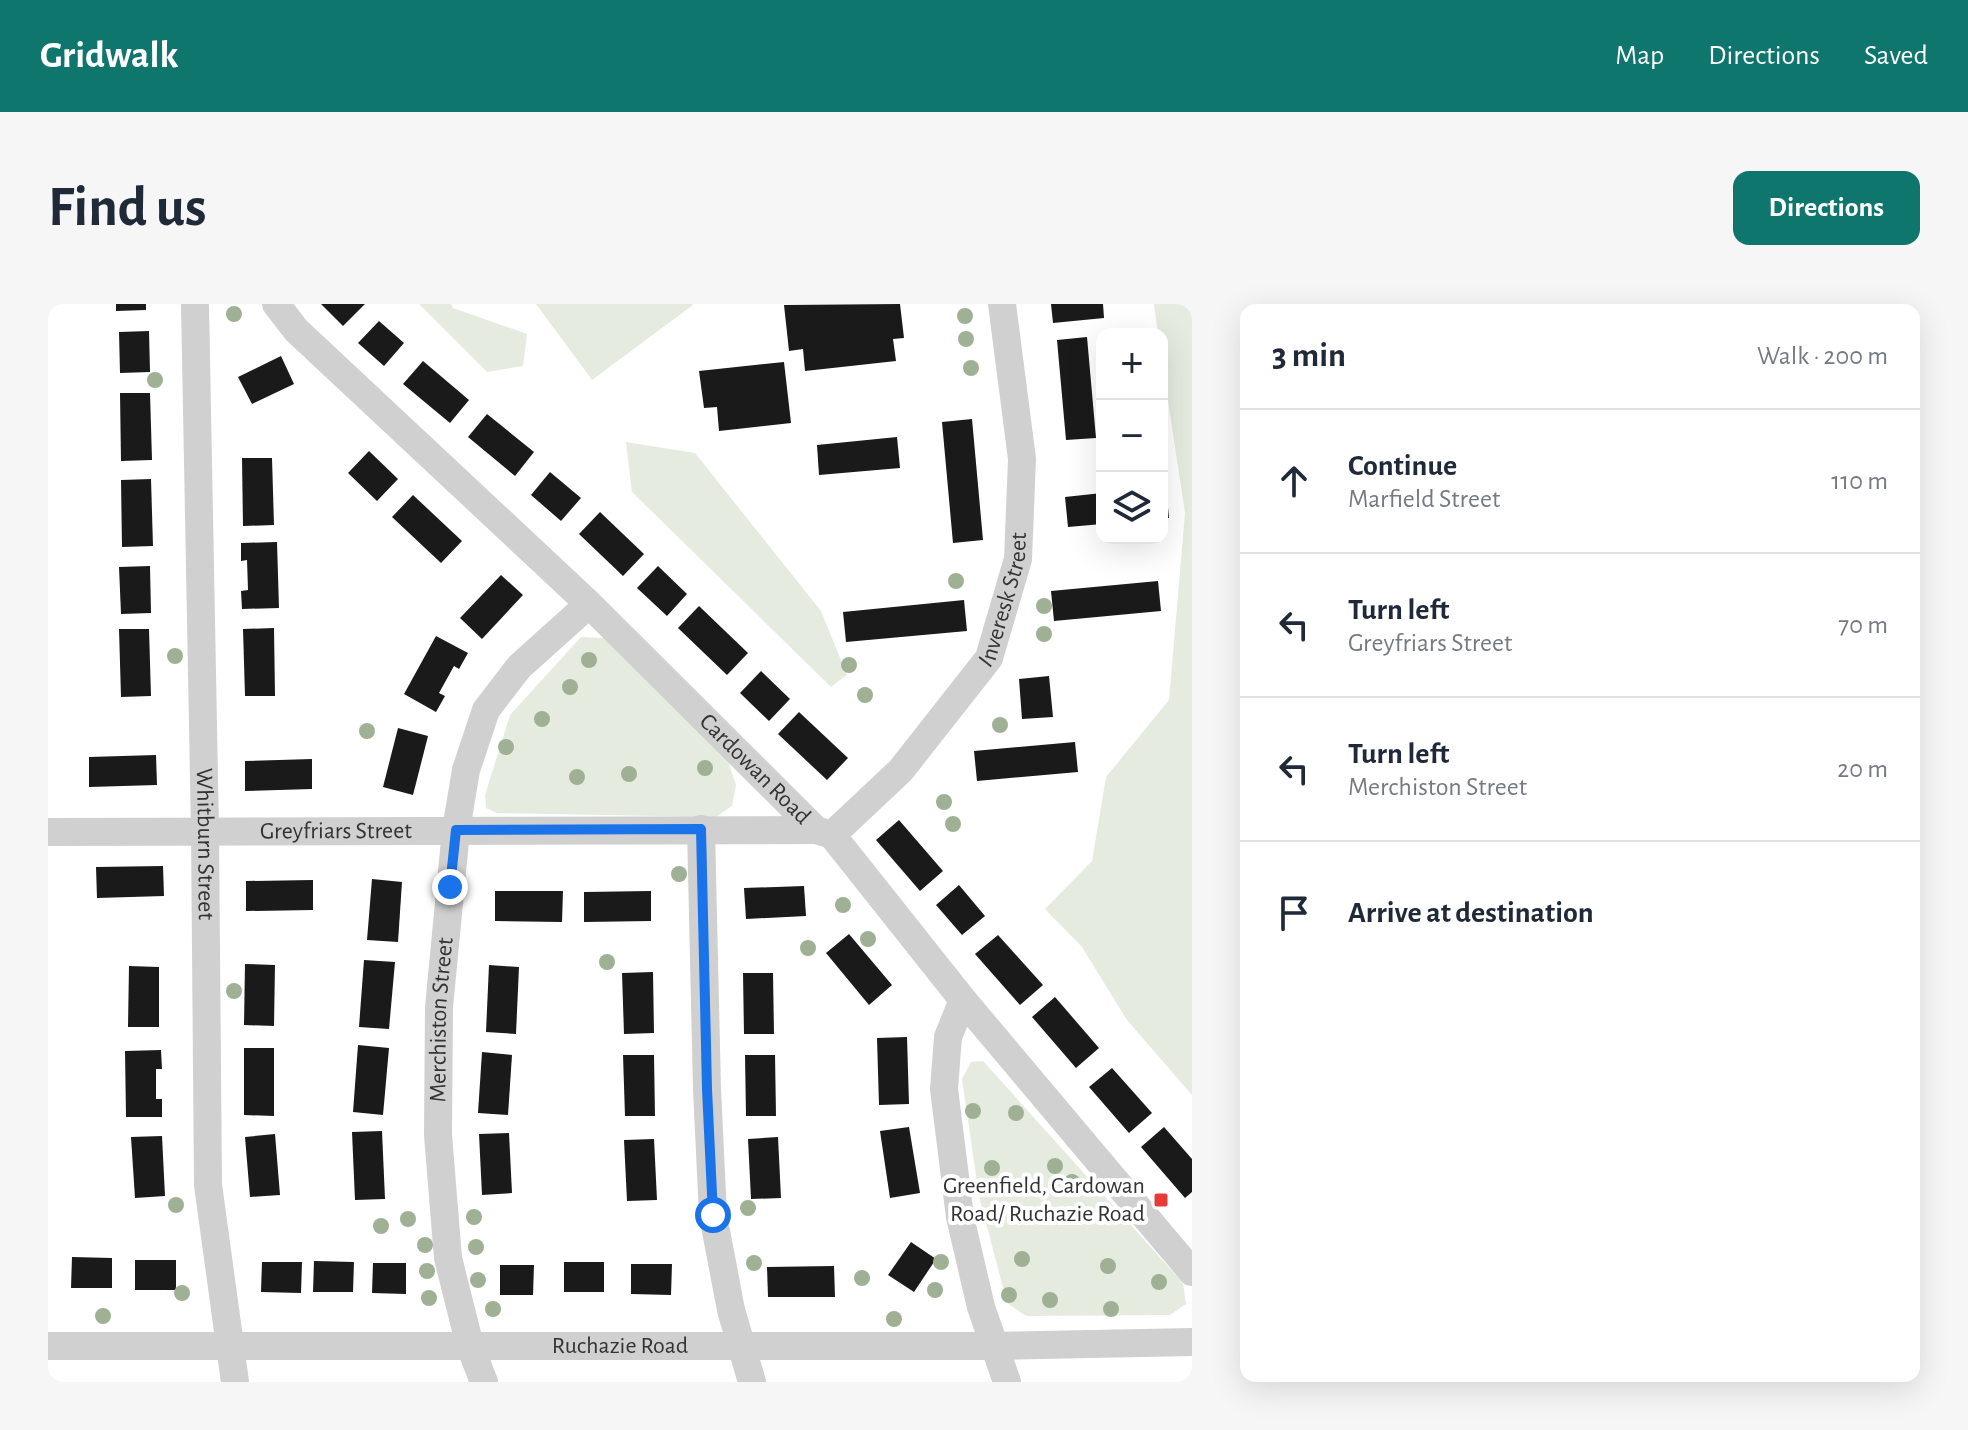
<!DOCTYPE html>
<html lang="en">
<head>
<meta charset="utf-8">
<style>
  :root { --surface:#fff; --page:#f6f6f7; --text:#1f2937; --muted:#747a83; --line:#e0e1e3; --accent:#0f766e }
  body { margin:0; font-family:"Alegreya Sans",sans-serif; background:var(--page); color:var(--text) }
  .controls { position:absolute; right:24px; top:24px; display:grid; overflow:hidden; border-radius:16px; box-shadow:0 8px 32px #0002 }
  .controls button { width:72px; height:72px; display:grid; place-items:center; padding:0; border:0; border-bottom:2px solid var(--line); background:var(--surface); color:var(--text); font:40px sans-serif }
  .stop { position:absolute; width:24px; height:24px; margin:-18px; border:6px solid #1a73e8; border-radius:50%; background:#fff }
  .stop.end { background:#1a73e8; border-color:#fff; box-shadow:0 2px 8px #0008 }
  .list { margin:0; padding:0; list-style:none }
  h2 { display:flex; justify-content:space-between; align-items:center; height:104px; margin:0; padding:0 32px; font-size:34px }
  h2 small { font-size:26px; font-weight:400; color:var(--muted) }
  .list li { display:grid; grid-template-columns:52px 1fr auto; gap:24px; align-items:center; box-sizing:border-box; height:144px; padding:0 32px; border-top:2px solid var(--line) }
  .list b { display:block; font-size:30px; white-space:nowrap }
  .list p { margin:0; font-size:26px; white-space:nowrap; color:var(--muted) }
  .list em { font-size:26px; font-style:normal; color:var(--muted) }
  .icon { flex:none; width:44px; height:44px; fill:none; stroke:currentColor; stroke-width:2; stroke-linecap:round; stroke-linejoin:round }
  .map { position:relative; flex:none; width:1144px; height:1078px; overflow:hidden; border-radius:16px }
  header { display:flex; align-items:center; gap:48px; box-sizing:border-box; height:112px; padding:0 40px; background:var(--accent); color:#fff }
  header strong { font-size:38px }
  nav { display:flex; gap:44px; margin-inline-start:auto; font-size:28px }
  .intro { display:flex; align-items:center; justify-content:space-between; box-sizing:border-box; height:192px; padding:0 48px }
  h1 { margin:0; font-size:56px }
  .button { padding:20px 36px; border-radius:16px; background:var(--accent); color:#fff; font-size:28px; font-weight:700 }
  main { display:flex; gap:48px; padding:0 48px }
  aside { flex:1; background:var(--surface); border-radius:16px; box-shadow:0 8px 32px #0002 }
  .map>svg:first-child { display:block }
  .green { fill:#e5ecdf }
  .building { fill:#1a1a1a }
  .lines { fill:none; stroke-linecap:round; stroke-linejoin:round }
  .minor { stroke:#d0d0d0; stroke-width:28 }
  .tree { fill:#9fb095 }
  .route { stroke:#1a73e8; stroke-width:10 }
  .poi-dot { fill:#e73b38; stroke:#fff; stroke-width:3 }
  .labels { text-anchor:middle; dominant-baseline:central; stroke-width:8; stroke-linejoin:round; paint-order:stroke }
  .street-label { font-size:24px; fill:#333; stroke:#fff }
  .poi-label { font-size:24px; fill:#333; stroke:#fff; text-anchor:end }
</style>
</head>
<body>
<header>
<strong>Gridwalk</strong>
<nav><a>Map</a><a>Directions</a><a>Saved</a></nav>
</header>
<div class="intro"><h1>Find us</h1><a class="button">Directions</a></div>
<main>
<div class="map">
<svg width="1144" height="1078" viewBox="0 0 1144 1078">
  <rect width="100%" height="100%" fill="#fff"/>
  <!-- green -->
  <g class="green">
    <path d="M371,0h32l2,4 74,26 -4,32 -36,6z"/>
    <path d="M488,0h156l1,1 -101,75z"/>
    <path d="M1106,0h38v791l-65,-75 -45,-73 -37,-38 47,-48 14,-84 63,-77 16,-187 -23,-152v-27h-4z"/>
    <path d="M578,138l69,11 126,158 26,64 -16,12 -199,-195z"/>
    <path d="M533,333l23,1 124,123 8,24 -4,21 -16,11 -219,-4 -11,-5 -1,-13 25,-80z"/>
    <path d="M935,757l200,222 3,21 -16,11 -144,1 -19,-13 -28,-107 -17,-117 9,-17z"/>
  </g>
  <!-- building -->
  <g class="building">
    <path d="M68,0h30v6l-30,1z"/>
    <path d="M273,0h44l-22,22z"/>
    <path d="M852,0l4,34 -11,1 3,22 -91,10 -2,-22 -14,2 -5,-46z"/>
    <path d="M1003,0h52l1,14 -51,5z"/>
    <path d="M331,17l25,22 -20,23 -26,-23z"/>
    <path d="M101,27l1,41 -30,1 -1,-41z"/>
    <path d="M1039,33l9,101 -30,2 -9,-100z"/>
    <path d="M233,52l13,28 -42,20 -14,-27z"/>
    <path d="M375,57l46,39 -19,23 -47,-39z"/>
    <path d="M736,58l7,61 -72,8 -2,-24 -13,1 -5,-37z"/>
    <path d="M72,89h30l2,67 -31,1z"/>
    <path d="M439,110l47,38 -19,24 -47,-39z"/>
    <path d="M924,115l11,121 -30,3 -11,-121z"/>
    <path d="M849,133l3,31 -81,7 -2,-30z"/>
    <path d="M321,147l29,28 -21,22 -29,-28z"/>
    <path d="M194,154h30l2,67 -31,1z"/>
    <path d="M502,168l31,26 -20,23 -30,-26z"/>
    <path d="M103,175l2,67 -31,1 -1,-67z"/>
    <path d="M1118,183l3,31h-7v-30z"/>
    <path d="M1054,189v31l-34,3 -3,-30z"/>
    <path d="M365,191l49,46 -21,22 -49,-46z"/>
    <path d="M552,208l44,42 -21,22 -44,-42z"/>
    <path d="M229,238l2,66 -37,1 -1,-18 7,-1 -1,-30 -6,1v-18z"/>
    <path d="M102,262l1,47 -30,1 -2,-47z"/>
    <path d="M610,262l29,28 -20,22 -30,-28z"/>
    <path d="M453,271l22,20 -41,44 -22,-21z"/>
    <path d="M1110,277l3,30 -107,10 -3,-30z"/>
    <path d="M916,296l3,31 -121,11 -3,-30z"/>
    <path d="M651,302l49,47 -21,22 -49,-47z"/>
    <path d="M226,324l1,68h-30l-2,-67z"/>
    <path d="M71,325h30l2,67 -30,1z"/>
    <path d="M388,332l32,17 -9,16 -5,-3 -15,27 6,3 -9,16 -32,-18z"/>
    <path d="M713,367l29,28 -21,22 -29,-28z"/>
    <path d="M1001,372l4,41 -31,2 -3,-40z"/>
    <path d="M751,408l49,46 -21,22 -49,-46z"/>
    <path d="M350,424l30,8 -15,59 -30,-8z"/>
    <path d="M1027,438l3,30 -101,9 -3,-30z"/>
    <path d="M108,451l1,30 -68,2v-30z"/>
    <path d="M264,455v30l-67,2v-30z"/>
    <path d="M851,516l44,51 -23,20 -44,-51z"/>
    <path d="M115,562l1,30 -67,2 -1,-31z"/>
    <path d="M324,575l30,3 -4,60 -31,-2z"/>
    <path d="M265,576v30l-67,1v-30z"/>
    <path d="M911,581l26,31 -23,19 -26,-30z"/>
    <path d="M756,582l2,30 -60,3 -2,-31z"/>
    <path d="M447,587h68l-1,31 -67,-1z"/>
    <path d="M603,587v30l-67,1v-30z"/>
    <path d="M801,630l43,51 -23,20 -43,-52z"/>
    <path d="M950,631l45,50 -23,20 -45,-51z"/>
    <path d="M316,656l31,2 -6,67 -30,-2z"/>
    <path d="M197,660l30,1 -1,61 -30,-1z"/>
    <path d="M441,661l30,2 -3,67 -30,-2z"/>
    <path d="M81,662l30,1v60h-31z"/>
    <path d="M605,668l1,61 -30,1 -2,-61z"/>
    <path d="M695,669h30l1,61h-30z"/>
    <path d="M1007,693l44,51 -23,20 -44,-51z"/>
    <path d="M859,733l2,67 -30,1 -2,-67z"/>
    <path d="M310,741l31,3 -6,67 -30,-3z"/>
    <path d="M196,744h30v68l-30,-1z"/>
    <path d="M113,746l1,19h-6v30h6v18h-36l-1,-66z"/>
    <path d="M434,748l30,3 -4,60 -30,-2z"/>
    <path d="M575,751h31l1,61h-30z"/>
    <path d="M697,751h30l1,61h-30z"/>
    <path d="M1064,764l40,45 -23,20 -40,-46z"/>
    <path d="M861,823l11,66 -30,5 -10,-67z"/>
    <path d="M1116,823l28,32v33l-7,6 -44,-51z"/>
    <path d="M334,827l3,68 -30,1 -3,-68z"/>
    <path d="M461,829l3,60 -30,2 -3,-61z"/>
    <path d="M227,830l5,61 -30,2 -5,-60z"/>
    <path d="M114,832l3,60 -30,2 -4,-61z"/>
    <path d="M730,833l3,61 -30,1 -3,-60z"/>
    <path d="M606,835l3,61 -30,1 -3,-61z"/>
    <path d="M863,938l25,17 -22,33 -26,-17z"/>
    <path d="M24,953l40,1v30h-41z"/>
    <rect x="87" y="956" width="41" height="30"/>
    <path d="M266,957l40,1 -1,30h-40z"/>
    <path d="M214,958h40l-1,31 -40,-1z"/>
    <rect x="516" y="958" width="40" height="30"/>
    <path d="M325,959h33v31l-34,-1z"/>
    <path d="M583,960h41l-1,31 -40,-1z"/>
    <path d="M452,961h34l-1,30h-33z"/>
    <path d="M786,962l1,31h-67l-1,-30z"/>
  </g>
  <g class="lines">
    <!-- minor -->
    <g class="minor">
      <path id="s1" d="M147,0l10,527 3,354 27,197"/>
      <path id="s2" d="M228,0l20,26 293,274 227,226 16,5 131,165 229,272"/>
      <path d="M653,525l6,260 6,126 18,95 21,72"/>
      <path id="s3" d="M0,528l768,-2"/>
      <path id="s4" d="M784,531l69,-65 88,-112 29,-99 4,-100 -20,-155"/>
      <path d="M915,696l-15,37 -4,52 16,128 21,90 26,75"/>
      <path id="s5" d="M0,1042h947l197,-4"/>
      <path id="s6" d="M436,1078l-14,-36 -22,-88 -10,-123 1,-128 17,-177 10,-60 20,-60 33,-43 70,-63"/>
    </g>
  </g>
  <!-- trees -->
  <g class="tree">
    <circle cx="186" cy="10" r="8"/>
    <circle cx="917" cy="12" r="8"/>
    <circle cx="918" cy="35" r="8"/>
    <circle cx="923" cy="64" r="8"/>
    <circle cx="107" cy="76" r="8"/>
    <circle cx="908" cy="277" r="8"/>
    <circle cx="996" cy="302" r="8"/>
    <circle cx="996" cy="330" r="8"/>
    <circle cx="127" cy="352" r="8"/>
    <circle cx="541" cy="356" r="8"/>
    <circle cx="801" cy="361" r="8"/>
    <circle cx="522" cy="383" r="8"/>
    <circle cx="817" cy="391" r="8"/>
    <circle cx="494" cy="415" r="8"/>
    <circle cx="952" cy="421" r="8"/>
    <circle cx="319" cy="427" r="8"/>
    <circle cx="458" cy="443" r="8"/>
    <circle cx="657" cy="464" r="8"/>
    <circle cx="581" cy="470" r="8"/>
    <circle cx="529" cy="473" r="8"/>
    <circle cx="896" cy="498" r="8"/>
    <circle cx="905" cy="520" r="8"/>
    <circle cx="631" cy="570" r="8"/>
    <circle cx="795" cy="601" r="8"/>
    <circle cx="820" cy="635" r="8"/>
    <circle cx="760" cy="644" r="8"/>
    <circle cx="559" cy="658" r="8"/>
    <circle cx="186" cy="687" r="8"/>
    <circle cx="925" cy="807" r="8"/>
    <circle cx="968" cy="809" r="8"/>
    <circle cx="1007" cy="862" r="8"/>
    <circle cx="944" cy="864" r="8"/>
    <circle cx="1024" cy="878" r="8"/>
    <circle cx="128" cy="901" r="8"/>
    <circle cx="700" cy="904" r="8"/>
    <circle cx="950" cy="911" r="8"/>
    <circle cx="990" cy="911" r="8"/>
    <circle cx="426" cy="913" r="8"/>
    <circle cx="360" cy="915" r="8"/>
    <circle cx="333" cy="922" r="8"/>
    <circle cx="377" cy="941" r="8"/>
    <circle cx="428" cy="943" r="8"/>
    <circle cx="974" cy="955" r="8"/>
    <circle cx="893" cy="958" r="8"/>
    <circle cx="706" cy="959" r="8"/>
    <circle cx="1060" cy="962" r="8"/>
    <circle cx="379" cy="967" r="8"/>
    <circle cx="814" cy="974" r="8"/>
    <circle cx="430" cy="976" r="8"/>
    <circle cx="1111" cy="978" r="8"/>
    <circle cx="887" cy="986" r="8"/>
    <circle cx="134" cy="989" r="8"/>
    <circle cx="961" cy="991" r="8"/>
    <circle cx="381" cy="994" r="8"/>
    <circle cx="1002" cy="996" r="8"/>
    <circle cx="445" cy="1005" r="8"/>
    <circle cx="1063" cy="1005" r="8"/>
    <circle cx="55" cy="1012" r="8"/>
    <circle cx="846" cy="1015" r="8"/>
  </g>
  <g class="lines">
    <!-- route -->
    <path class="route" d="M402,583l6,-57 245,-1 6,260 6,126"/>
  </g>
  <!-- markers -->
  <rect class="poi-dot" x="1105" y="888" width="16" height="16" rx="4"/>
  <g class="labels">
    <!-- street labels -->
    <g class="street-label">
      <text stroke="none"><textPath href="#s4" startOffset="298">Inveresk Street</textPath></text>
      <text stroke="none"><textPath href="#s2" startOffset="668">Cardowan Road</textPath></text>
      <text stroke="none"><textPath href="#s3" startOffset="288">Greyfriars Street</textPath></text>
      <text stroke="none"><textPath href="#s1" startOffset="540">Whitburn Street</textPath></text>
      <text stroke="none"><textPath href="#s6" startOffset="368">Merchiston Street</textPath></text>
      <text stroke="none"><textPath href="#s5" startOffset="572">Ruchazie Road</textPath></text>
    </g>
    <!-- poi labels -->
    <g class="poi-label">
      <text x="1097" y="882">Greenfield, Cardowan<tspan x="1097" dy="28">Road/ Ruchazie Road</tspan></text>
    </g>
  </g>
</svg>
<div class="controls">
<button>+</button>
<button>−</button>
<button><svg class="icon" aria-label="layers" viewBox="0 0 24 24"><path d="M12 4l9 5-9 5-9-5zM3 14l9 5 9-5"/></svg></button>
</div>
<div class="stop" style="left:665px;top:911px"></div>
<div class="stop end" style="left:402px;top:583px"></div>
</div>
<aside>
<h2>3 min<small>Walk · 200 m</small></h2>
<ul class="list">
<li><svg class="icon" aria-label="ahead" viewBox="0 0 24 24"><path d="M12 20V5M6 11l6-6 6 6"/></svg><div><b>Continue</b><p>Marfield Street</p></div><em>110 m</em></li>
<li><svg class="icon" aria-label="left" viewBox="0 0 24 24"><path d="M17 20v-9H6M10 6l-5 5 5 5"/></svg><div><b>Turn left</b><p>Greyfriars Street</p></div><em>70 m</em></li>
<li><svg class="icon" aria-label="left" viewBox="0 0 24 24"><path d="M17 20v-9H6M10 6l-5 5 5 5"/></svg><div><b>Turn left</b><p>Merchiston Street</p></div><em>20 m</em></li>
<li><svg class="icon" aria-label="arrive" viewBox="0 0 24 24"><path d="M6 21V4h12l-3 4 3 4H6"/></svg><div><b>Arrive at destination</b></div></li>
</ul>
</aside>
</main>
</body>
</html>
